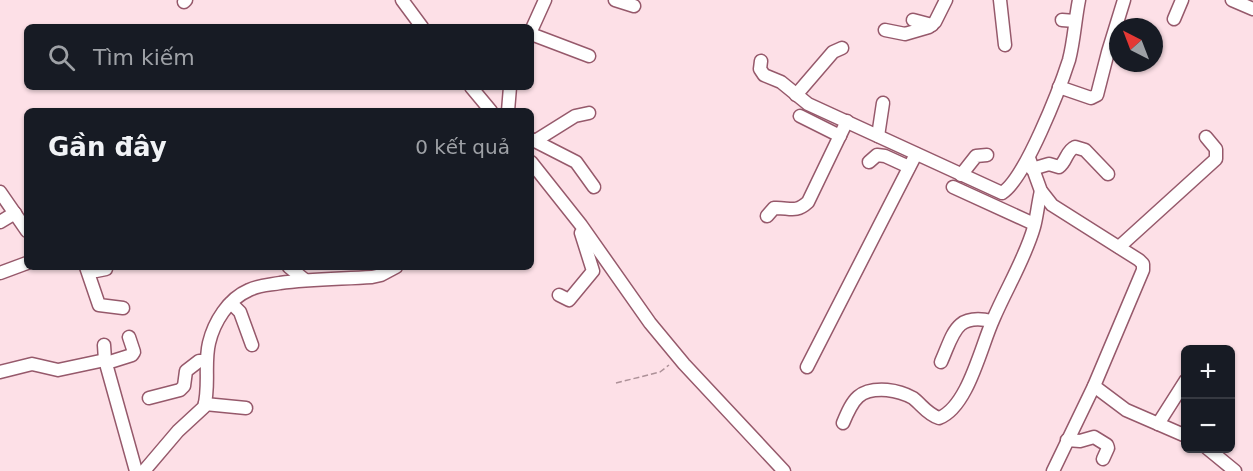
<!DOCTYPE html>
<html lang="vi">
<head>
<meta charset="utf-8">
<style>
  :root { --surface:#171b24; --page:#20242c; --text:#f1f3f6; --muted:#9ea1a6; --line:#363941 }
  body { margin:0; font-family:"DejaVu Sans",sans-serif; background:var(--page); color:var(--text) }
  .controls { position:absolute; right:18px; bottom:18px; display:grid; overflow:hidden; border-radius:9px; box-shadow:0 2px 4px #0004 }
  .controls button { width:54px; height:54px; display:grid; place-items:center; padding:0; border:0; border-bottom:2px solid var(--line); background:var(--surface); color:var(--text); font:30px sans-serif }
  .compass { position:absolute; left:1109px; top:18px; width:54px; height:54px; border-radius:50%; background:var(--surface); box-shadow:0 2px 4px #0004; rotate:318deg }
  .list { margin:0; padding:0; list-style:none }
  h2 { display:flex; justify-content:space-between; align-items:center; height:78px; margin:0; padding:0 24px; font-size:26px }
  h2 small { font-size:20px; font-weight:400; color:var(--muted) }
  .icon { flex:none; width:33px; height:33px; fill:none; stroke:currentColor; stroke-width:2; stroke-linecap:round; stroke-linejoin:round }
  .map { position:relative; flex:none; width:1253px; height:471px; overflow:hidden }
  .search { position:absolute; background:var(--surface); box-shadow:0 2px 4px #0004; left:24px; top:24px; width:510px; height:66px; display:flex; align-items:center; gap:15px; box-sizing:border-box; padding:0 21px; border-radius:9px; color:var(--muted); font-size:22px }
  .panel { position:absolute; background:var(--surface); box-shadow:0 2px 4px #0004; left:24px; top:108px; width:510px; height:162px; border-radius:9px }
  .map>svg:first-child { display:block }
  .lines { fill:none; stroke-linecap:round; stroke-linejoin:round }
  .minor-casing { stroke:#96596b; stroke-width:15 }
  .path { stroke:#ad9198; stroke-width:1.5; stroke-dasharray:6 3; stroke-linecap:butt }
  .minor { stroke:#fff; stroke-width:12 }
</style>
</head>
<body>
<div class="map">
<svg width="1253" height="471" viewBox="0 0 1253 471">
  <rect width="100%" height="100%" fill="#fde0e7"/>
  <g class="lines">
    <defs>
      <g id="minor">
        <path d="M402,0l20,27"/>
        <path d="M615,0l19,6"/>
        <path d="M1000,0l5,45"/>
        <path d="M1232,0l21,9"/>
        <path d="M184,2l2,-2"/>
        <path d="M1174,19l8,-19"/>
        <path d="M913,20l19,5"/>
        <path d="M1062,20l13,1"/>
        <path d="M885,30l20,4 24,-7 6,-5 11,-22"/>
        <path d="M531,31l14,-31"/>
        <path d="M531,34l58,22"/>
        <path d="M761,61l-1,8 4,6 17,7 27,22 194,89c23,-14 58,-105 67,-133 5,-19 6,-40 10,-60"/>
        <path d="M471,87l20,24"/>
        <path d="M1059,87l32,11 6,-3 11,-43 16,-52"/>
        <path d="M796,95l37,-43 9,-4"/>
        <path d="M508,111l2,-24"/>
        <path d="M800,116l40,20"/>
        <path d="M878,136l5,-33"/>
        <path d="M531,139l45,23 18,25"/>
        <path d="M535,141l40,-25 14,-3"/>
        <path d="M1029,158l12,33 11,14 87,55 4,4v6l-49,116 -41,85"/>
        <path d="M531,162l50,63 69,98 34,41 100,107"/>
        <path d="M869,162l8,-7 8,1 24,11"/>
        <path d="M1032,169l17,-5 10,3c8,-6 7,-16 16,-20l10,3 23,24"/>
        <path d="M961,175l15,-19 11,-1"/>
        <path d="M953,187l81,37"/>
        <path d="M0,192l27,39"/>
        <path d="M767,216l7,-8c15,-1 21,6 34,-6l39,-81"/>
        <path d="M0,222l15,-9"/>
        <path d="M1119,247l97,-88v-10l-10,-12"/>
        <path d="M86,267l13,38 24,3"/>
        <path d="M91,267l5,4 10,-2"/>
        <path d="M289,267l16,13"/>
        <path d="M0,273l27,-10"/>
        <path d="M559,295l10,5 24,-29 -12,-38"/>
        <path d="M231,303l9,9 12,33"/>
        <path d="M104,345l1,15 31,111"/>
        <path d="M113,361l19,-6 2,-3 -5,-15"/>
        <path d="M941,362c13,-29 14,-49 51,-41"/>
        <path d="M807,367l109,-213"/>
        <path d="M0,372l32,-8 26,6 47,-10"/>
        <path d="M1094,386l32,24 60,26"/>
        <path d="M149,398l31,-8 4,-4 2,-15 13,-10h7"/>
        <path d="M205,404l41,4"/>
        <path d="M843,423c10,-24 16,-35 44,-33 10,1 17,3 26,8 9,7 14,16 26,20 29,-11 42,-72 54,-98 13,-31 32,-61 41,-93 3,-11 4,-24 7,-36"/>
        <path d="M1158,424l28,-44"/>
        <path d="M1067,440l13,1 14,-4 13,8 1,3 -5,11"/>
        <path d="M1207,448l28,23"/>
        <path d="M144,471l34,-40 26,-24c6,-20 0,-43 5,-64 5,-21 19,-44 40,-53 10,-5 21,-5 31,-7 30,-4 61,-4 92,-6l9,-2 15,-8"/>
      </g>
    </defs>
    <!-- minor casing -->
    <use href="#minor" class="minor-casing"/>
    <!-- path -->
    <path class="path" d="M616,383l44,-11 9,-7"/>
    <!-- minor -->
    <use href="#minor" class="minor"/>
  </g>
</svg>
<div class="controls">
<button>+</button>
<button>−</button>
</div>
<svg class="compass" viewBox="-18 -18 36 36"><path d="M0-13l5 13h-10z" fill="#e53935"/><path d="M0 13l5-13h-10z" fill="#9ea1a6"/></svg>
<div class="search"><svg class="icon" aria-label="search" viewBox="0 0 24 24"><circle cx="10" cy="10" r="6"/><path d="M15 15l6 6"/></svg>Tìm kiếm</div>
<section class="panel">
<h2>Gần đây<small>0 kết quả</small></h2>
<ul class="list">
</ul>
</section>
</div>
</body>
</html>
